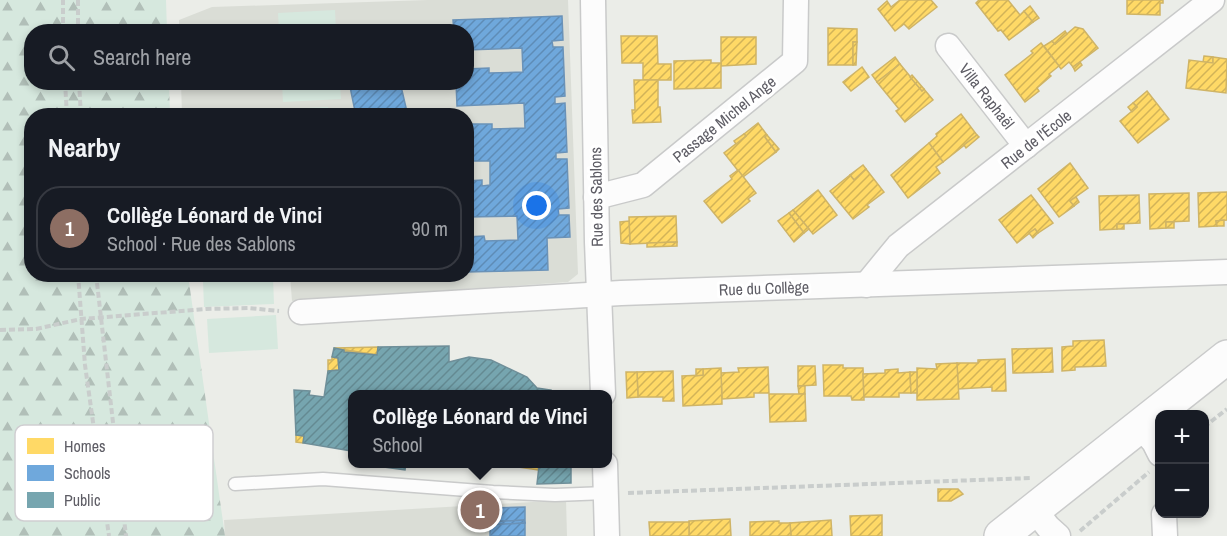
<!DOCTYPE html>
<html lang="en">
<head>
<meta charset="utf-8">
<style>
  :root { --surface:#171b24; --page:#242831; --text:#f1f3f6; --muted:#9ea1a6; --line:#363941; --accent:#1a73e8 }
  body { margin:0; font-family:"Archivo Narrow",sans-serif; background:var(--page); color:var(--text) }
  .controls { position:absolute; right:18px; bottom:18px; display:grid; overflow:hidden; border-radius:12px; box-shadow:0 3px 9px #0003 }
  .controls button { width:54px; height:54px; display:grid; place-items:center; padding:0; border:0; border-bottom:2px solid var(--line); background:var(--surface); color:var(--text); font:30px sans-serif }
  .you { position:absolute; left:537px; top:206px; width:21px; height:21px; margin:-15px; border:4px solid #fff; border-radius:50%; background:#1a73e8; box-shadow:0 0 0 9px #1a73e833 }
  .badge { display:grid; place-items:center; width:39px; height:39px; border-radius:50%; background:var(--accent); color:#fff; font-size:20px; font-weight:700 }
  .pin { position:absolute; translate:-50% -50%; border:3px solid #fff; box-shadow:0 2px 6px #0006 }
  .popup { position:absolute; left:348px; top:390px; width:264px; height:78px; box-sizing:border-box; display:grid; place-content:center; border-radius:12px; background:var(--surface); filter:drop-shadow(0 2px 4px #0005); font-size:20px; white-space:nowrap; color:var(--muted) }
  .popup b { font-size:22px; color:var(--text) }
  .popup::after { content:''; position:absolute; left:50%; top:100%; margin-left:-12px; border:12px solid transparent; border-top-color:var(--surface) }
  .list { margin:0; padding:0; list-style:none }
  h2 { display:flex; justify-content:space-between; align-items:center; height:78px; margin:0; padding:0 24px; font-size:26px }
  h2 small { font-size:20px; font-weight:400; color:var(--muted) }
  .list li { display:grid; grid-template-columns:39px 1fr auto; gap:18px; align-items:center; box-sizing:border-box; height:84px; margin:0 12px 12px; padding:0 12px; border:2px solid var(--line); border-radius:24px }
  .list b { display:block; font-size:22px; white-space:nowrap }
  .list p { margin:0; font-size:20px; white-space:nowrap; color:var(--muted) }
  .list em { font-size:20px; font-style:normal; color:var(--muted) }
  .icon { flex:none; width:33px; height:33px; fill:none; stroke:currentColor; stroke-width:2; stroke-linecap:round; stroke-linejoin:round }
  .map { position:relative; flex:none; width:1227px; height:536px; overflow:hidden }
  .search { position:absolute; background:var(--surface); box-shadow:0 3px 9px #0003; left:24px; top:24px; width:450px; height:66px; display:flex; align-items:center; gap:15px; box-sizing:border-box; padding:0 21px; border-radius:24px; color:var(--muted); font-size:22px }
  .panel { position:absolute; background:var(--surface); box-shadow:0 3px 9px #0003; left:24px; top:108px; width:450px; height:174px; border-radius:24px }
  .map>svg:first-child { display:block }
  .education { fill:#daddd6 }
  .forest { fill:url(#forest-firs) }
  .pitch { fill:#d6e8de }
  .homes { fill:url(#homes-hatch); stroke:#cfb466; stroke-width:1.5 }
  .schools { fill:url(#schools-hatch); stroke:#6a92b8; stroke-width:1.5 }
  .public { fill:url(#public-hatch); stroke:#6f8f99; stroke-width:1.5 }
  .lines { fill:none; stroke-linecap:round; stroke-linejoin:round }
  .lane-casing { stroke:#c9caca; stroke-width:15 }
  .street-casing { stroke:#c9caca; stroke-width:27 }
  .secondary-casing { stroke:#cacbcb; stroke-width:36 }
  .path { stroke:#c9cdcc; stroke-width:4; stroke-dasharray:6 3; stroke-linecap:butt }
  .lane { stroke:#fcfcfc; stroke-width:12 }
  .street { stroke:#fcfcfc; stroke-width:24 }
  .secondary { stroke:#fcfcfc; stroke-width:33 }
  .labels { text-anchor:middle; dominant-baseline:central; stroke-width:6; stroke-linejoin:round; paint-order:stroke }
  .street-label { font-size:16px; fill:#5e5d65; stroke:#fff }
  .key { fill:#fff; stroke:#cfced1; stroke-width:1.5 }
  .key-label { font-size:16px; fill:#5e5d65 }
</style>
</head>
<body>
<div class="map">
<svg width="1227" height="536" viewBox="0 0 1227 536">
  <defs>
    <pattern id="forest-firs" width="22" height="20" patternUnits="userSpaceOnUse" patternTransform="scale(1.5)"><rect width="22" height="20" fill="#d6e8de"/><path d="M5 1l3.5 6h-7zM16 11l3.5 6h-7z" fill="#b1bfb8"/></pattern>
    <pattern id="homes-hatch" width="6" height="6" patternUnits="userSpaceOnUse" patternTransform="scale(1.5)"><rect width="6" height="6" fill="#ffd966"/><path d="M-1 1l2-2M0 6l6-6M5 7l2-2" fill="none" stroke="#d2b358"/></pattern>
    <pattern id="schools-hatch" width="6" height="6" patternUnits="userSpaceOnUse" patternTransform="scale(1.5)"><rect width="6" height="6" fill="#6fa8dc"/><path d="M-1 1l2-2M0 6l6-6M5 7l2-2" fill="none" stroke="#5e8cb6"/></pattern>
    <pattern id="public-hatch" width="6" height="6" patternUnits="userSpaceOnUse" patternTransform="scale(1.5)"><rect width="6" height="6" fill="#76a5af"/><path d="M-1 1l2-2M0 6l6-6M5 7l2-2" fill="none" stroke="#648a92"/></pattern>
  </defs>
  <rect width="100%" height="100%" fill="#ebede8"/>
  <!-- education -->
  <g class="education">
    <path d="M428,0h140l10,274 -10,8 -276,19 -2,-26 -89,4v-5h265v-158l-284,-2 -1,-31 285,-1v-50h-287v-12l33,-13z"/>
    <path d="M566,500l1,36h-342l-1,-16z"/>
  </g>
  <!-- forest -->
  <path class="forest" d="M0,0h166l1,31 -135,1v50l137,1 1,32 -138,1v158l156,1 37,261h-225z"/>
  <!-- pitch -->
  <g class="pitch">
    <path d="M335,10l1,21h-57l-1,-18z"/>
    <path d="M282,83h58l1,16 -58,3z"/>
    <path d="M328,107l1,8h-132v-2z"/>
    <path d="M273,277l1,27 -70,3 -1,-26z"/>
    <path d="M276,315l2,34 -69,4 -2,-34z"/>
  </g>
  <!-- homes -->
  <g class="homes">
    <path d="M900,0h31l6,7 -28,22 -5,-5 -9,7 -17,-22 9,-8 4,6z"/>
    <path d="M979,0h29l12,15 4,-4 9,11 -24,18 -8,-10 -3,1 -22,-28z"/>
    <path d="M1127,0h36v3h-3v12l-33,-1z"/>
    <path d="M1030,6l9,12 -6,4 -9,-11z"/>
    <path d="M1075,27l8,2 15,19 -25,19 -4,-5 -8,7 -17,-23 8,-5 3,3z"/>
    <path d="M828,28l29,1v13h-4v23h-25z"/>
    <path d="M1065,31l2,3 -12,10 -3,-3z"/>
    <path d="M621,36h36l1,28h13v16h-28v-17h-21z"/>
    <path d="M721,37h35v27l-35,2z"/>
    <path d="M853,42h4l-1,23h-3z"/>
    <path d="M1041,43l18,23 -10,8 2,2 -14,12 2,3 -14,11 -20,-27 28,-22 -2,-2z"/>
    <path d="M1204,56l9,1v6l-10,-1z"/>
    <path d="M895,57l5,7 -23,18 -5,-7z"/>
    <path d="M1213,57l14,2 -1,34 -40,-5 3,-28 24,3z"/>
    <path d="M711,60v3h10v25l-47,1v-28z"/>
    <path d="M1080,62l2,3 -7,6 -2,-4z"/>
    <path d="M900,64l22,27 2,-2 9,11 -28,22 -9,-11 3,-2 -22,-27z"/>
    <path d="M862,67l7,10 -18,14 -8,-9z"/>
    <path d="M912,75l12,14 -2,2 -12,-14z"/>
    <path d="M634,80h24v27h2l1,15 -28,1 -1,-13h3z"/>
    <path d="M1147,91l22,28 -31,24 -18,-22 17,-14 -4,-4z"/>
    <path d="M1133,103l4,4 -5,5 -4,-5z"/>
    <path d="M961,114l16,21 -34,27 -14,-19 8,-7 -1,-2z"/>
    <path d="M758,123l9,12 -2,2 11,15 -33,25 -19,-24 22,-17 -2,-2z"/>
    <path d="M744,134l2,2 -10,8 -2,-3z"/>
    <path d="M767,135l12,14 -3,3 -11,-15z"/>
    <path d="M977,135l2,2 -13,11 -2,-3z"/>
    <path d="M929,143l14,19 -7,5 4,6 -32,25 -17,-23z"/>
    <path d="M1070,163l18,25 -18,13 4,5 -15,11 -21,-28z"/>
    <path d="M863,165l3,4 -12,11 -4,-5z"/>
    <path d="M866,169l18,23 -17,13 2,2 -16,12 -23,-28 20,-16 4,5z"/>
    <path d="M738,170l18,23 -8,6 2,2 -28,22 -18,-22 28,-22 -2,-3z"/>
    <path d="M818,190l19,25 -24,19 -20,-24z"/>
    <path d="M1227,192v28l-11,1 1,5 -18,1 -1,-34z"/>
    <path d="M1189,193v28l-23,1v6l-16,1 -1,-35z"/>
    <path d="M1031,195l22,28 -15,10 -3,-4 -18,14 -18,-23z"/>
    <path d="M1139,195l1,28 -23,1v5l-17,1 -1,-34z"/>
    <path d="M1076,197l3,5 -5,4 -4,-5z"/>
    <path d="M793,210l16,19 -5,4 -15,-20z"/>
    <path d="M789,213l15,20 -10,9 -16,-21z"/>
    <path d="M676,216l1,26 -47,2 -1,-27z"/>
    <path d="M1224,220v6h-7l-1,-5z"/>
    <path d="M629,221l1,23 -9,-1 -1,-21z"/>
    <rect x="1166" y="222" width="8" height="6"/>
    <rect x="1117" y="224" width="7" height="5"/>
    <path d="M1035,229l3,4 -5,5 -4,-5z"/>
    <path d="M677,242v4l-30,1v-4z"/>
    <path d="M1104,340l2,26 -31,1v3l-13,1v-24l11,-1v-5z"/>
    <path d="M378,347l-1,8 -43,-7z"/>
    <path d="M1052,348l1,24 -40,1 -1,-24z"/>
    <path d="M344,350l33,5 -33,-3z"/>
    <path d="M332,357l6,1 1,12 -11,1v-11h4z"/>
    <path d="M1005,359l1,32h-14v-4l-34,2 -1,-26h21v-3z"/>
    <path d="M957,363l2,36 -42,1v-32l20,1 -1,-5z"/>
    <path d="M823,365h20v3h20l1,32h-12l-1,-4h-27z"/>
    <path d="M798,366h17l1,19 -18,1z"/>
    <path d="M768,367l1,26h-15v4l-32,2 -1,-26 18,-1 -1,-4z"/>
    <path d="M721,368l1,36 -39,2 -1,-30 21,-1v-6z"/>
    <path d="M696,369h7v6l-7,1z"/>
    <path d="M898,369v4l12,-1 1,21h-12v4h-35l-1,-23 22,-1v-3z"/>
    <path d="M673,371l1,30h-11v-4h-25l-1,-25z"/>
    <path d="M626,372h11l1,25 -11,1z"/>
    <path d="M910,372h7v21h-6z"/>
    <path d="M798,386h7v8h-6z"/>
    <path d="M769,394h36l1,27 -36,1z"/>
    <path d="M296,435l8,1 -1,7 -7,-1z"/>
    <path d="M497,464h23l19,2 -1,4z"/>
    <path d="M938,489h20l5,5 -12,7h-13z"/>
    <path d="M882,515v21h-31l-1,-20z"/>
    <path d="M730,519l1,17h-42v-15z"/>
    <path d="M831,520l1,16h-41l-1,-13z"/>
    <path d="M779,521v2h11l1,13h-41v-14z"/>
    <path d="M649,522h40v14h-39z"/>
  </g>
  <!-- schools -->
  <g class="schools">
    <path d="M562,16l1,24 -11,1 1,6h10l2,49 -10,1v7l10,-1 2,49 -11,1v6h11l2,49 -11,1 1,6h10l1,22 -23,1 1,32 -82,2v-35l18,-1 1,5 33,-1 -1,-24 -51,1v-36l16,-1v6l8,-1v-24h-24v-37h26v5l33,-1 -1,-25 -67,3 -1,-24h10v-13l23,-1v5l34,-1 -1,-24 -56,2v-18h-12l-1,-12z"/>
    <path d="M349,82h51l8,34h-52z"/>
    <path d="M525,507v16l-1,-3 -34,2 -1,-14z"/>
    <path d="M524,520l1,3 -35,2v-3z"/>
    <path d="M490,522v3l35,-2v13h-35v-15z"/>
  </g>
  <!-- public -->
  <g class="public">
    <path d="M449,346v16l20,-5 22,3 36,17 10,11 14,2 -1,4h-198v57l-49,-8 1,-7 -8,-1 -2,-45 16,1 -1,4 15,2 4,-26 11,-1 -1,-12 -6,-1 2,-9 10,2v2l33,3 1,-8z"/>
    <path d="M370,464h36l-1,6 -35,-5z"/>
    <path d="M520,464h51v19l-34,1 2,-18z"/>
  </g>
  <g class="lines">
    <defs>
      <path id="lane" d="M235,484l88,-5 170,13 62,3 51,-2"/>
      <g id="street">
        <path d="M593,0l4,242 6,152"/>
        <path d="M948,46l78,100"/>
        <path d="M596,197l47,-12 152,-124 1,-61"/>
        <path d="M866,285l32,-39 314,-246"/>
        <path d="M301,312l320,-19 606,-21"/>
        <path d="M1139,425l15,17 6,12"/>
        <path d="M605,464l2,72"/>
        <path d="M1035,510l13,17 10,9"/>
        <path d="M1164,514l1,22"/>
      </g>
      <path id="secondary" d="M1001,536l226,-179"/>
    </defs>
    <!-- lane casing -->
    <use href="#lane" class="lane-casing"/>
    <!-- street casing -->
    <use href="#street" class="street-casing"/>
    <!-- secondary casing -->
    <use href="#secondary" class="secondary-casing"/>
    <!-- path -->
    <g class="path">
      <path d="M78,0v32"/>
      <path d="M63,32v-32"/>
      <path d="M65,82l2,34"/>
      <path d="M79,82l2,34"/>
      <path d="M78,274l7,91 24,171"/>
      <path d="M96,274l30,262"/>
      <path d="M0,330l36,-1 45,-10 125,-10 43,-1 30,3"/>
      <path d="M1204,427l23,-18"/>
      <path d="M628,493l403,-15"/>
      <path d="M1080,531l69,-59"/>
    </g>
    <!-- lane -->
    <use href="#lane" class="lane"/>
    <!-- street -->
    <use href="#street" class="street"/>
    <!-- secondary -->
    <use href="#secondary" class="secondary"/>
  </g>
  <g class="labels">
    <!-- street labels -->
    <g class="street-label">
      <text transform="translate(987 96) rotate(52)">Villa Raphaël</text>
      <text transform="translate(724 119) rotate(-39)">Passage Michel Ange</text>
      <text transform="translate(1036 139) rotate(-38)">Rue de l'École</text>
      <text transform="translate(596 197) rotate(-91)">Rue des Sablons</text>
      <text transform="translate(764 288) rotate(-2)">Rue du Collège</text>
    </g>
  </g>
  <!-- legend -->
  <rect x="15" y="425" width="198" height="96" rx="9" class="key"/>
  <rect x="27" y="438" width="27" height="16" fill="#ffd966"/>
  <rect x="27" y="465" width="27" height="16" fill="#6fa8dc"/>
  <rect x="27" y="492" width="27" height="16" fill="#76a5af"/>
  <g class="key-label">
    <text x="64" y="452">Homes</text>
    <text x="64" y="479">Schools</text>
    <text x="64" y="506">Public</text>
  </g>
</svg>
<div class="controls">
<button>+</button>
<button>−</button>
</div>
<div class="you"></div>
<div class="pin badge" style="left:480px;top:510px;background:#8d6e63">1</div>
<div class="popup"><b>Collège Léonard de Vinci</b>School</div>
<div class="search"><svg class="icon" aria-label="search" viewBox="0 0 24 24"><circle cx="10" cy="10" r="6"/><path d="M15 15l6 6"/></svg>Search here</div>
<section class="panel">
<h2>Nearby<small></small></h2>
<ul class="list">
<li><span class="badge" style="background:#8d6e63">1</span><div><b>Collège Léonard de Vinci</b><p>School · Rue des Sablons</p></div><em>90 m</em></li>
</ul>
</section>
</div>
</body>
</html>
